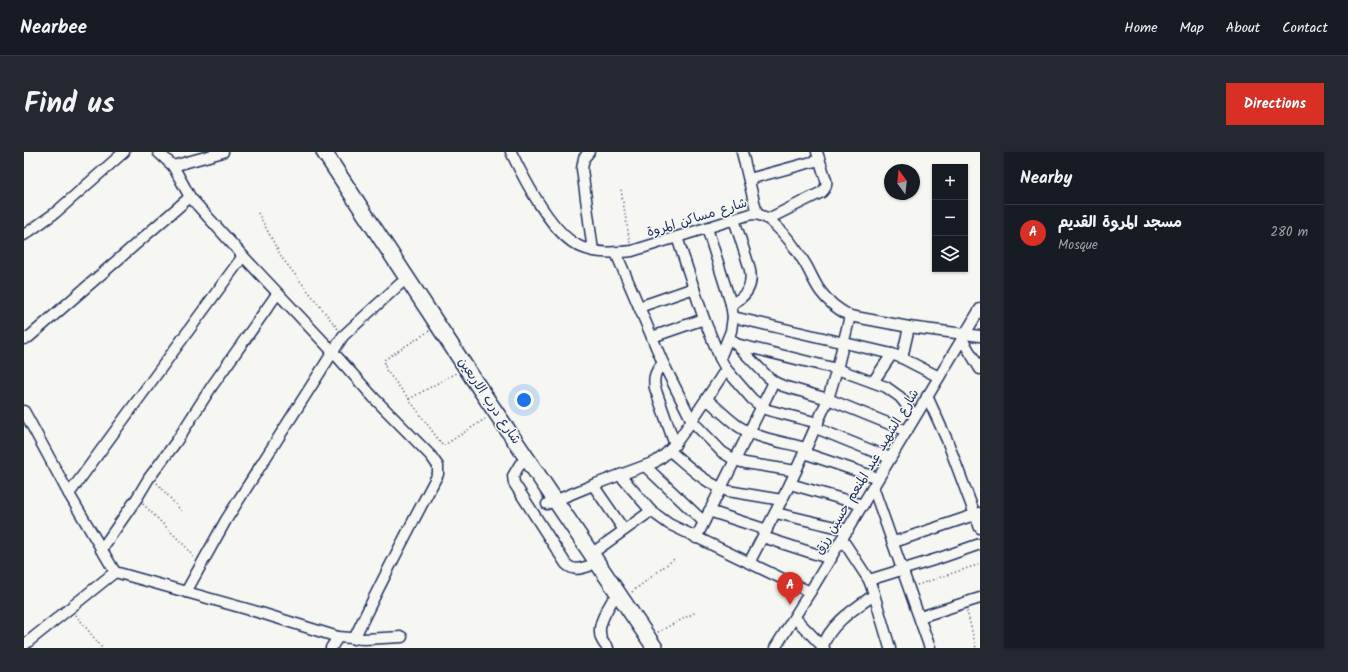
<!DOCTYPE html>
<html lang="en">
<head>
<meta charset="utf-8">
<style>
  :root { --surface:#171b24; --page:#242831; --text:#f1f3f6; --muted:#9ea1a6; --line:#363941; --accent:#d93025 }
  body { margin:0; font-family:Kalam,"Playpen Sans Arabic",sans-serif; background:var(--page); color:var(--text) }
  .controls { position:absolute; right:12px; top:12px; display:grid; overflow:hidden; border-radius:0px; box-shadow:0 1px 3px #0004 }
  .controls button { width:36px; height:36px; display:grid; place-items:center; padding:0; border:0; border-bottom:1px solid var(--line); background:var(--surface); color:var(--text); font:20px sans-serif }
  .compass { position:absolute; left:860px; top:12px; width:36px; height:36px; border-radius:50%; background:var(--surface); box-shadow:0 1px 3px #0004; rotate:345deg }
  .you { position:absolute; left:500px; top:248px; width:14px; height:14px; margin:-10px; border:3px solid #fff; border-radius:50%; background:#1a73e8; box-shadow:0 0 0 6px #1a73e833 }
  .badge { display:grid; place-items:center; width:26px; height:26px; border-radius:50%; background:var(--accent); color:#fff; font-size:13px; font-weight:700 }
  .pin { position:absolute; translate:-50% -33px; filter:drop-shadow(0 1px 2px #0008) }
  .pin::after { content:''; position:absolute; top:21px; width:14px; height:12px; background:inherit; clip-path:polygon(0 0,100% 0,50% 100%) }
  .list { margin:0; padding:0; list-style:none }
  h2 { display:flex; justify-content:space-between; align-items:center; height:52px; margin:0; padding:0 16px; font-size:17px }
  h2 small { font-size:13px; font-weight:400; color:var(--muted) }
  .list li { display:grid; grid-template-columns:26px 1fr auto; gap:12px; align-items:center; box-sizing:border-box; height:56px; padding:0 16px; border-top:1px solid var(--line) }
  .list b { display:block; font-size:15px; white-space:nowrap }
  .list p { margin:0; font-size:13px; white-space:nowrap; color:var(--muted) }
  .list em { font-size:13px; font-style:normal; color:var(--muted) }
  .icon { flex:none; width:22px; height:22px; fill:none; stroke:currentColor; stroke-width:2; stroke-linecap:round; stroke-linejoin:round }
  .map { position:relative; flex:none; width:956px; height:496px; overflow:hidden; border-radius:0px }
  header { display:flex; align-items:center; gap:24px; box-sizing:border-box; height:56px; padding:0 20px; background:var(--surface); border-bottom:1px solid var(--line) }
  header strong { font-size:19px }
  nav { display:flex; gap:22px; margin-inline-start:auto; font-size:14px }
  .intro { display:flex; align-items:center; justify-content:space-between; box-sizing:border-box; height:96px; padding:0 24px }
  h1 { margin:0; font-size:28px }
  .button { padding:10px 18px; border-radius:0px; background:var(--accent); color:#fff; font-size:14px; font-weight:700 }
  main { display:flex; gap:24px; padding:0 24px }
  aside { flex:1; background:var(--surface); border-radius:0px; box-shadow:0 1px 3px #0004 }
  .map>svg:first-child { display:block }
  .lines { fill:none; stroke-linecap:round; stroke-linejoin:round }
  .minor-casing { stroke:#1b2f5e; stroke-width:13 }
  .highway-casing { stroke:#1b2f5e; stroke-width:18 }
  .path { stroke:#1b2f5e; stroke-width:1.5; stroke-dasharray:1 3; stroke-linecap:butt }
  .minor { stroke:#f6f6f2; stroke-width:10 }
  .highway { stroke:#f6f6f2; stroke-width:15 }
  .labels { text-anchor:middle; dominant-baseline:central; stroke-width:3; stroke-linejoin:round; paint-order:stroke }
  .street-label { font-size:13px; fill:#1b2f5e; stroke:#f6f6f2 }
</style>
</head>
<body>
<header>
<strong>Nearbee</strong>
<nav><a>Home</a><a>Map</a><a>About</a><a>Contact</a></nav>
</header>
<div class="intro"><h1>Find us</h1><a class="button">Directions</a></div>
<main>
<div class="map">
<svg width="956" height="496" viewBox="0 0 956 496">
  <rect width="100%" height="100%" fill="#f6f6f2"/>
  <filter id="ink" filterUnits="userSpaceOnUse"><feTurbulence type="fractalNoise" baseFrequency=".025" numOctaves="2"/><feDisplacementMap in="SourceGraphic" scale="8" xChannelSelector="R" yChannelSelector="G"/><feConvolveMatrix kernelMatrix="1 2 1 2 8 2 1 2 1" color-interpolation-filters="sRGB"/></filter>
  <g filter="url(#ink)">
    <g class="lines">
      <defs>
        <g id="minor">
          <path d="M134,0l15,14 17,31 53,59 90,96 41,46 57,58 7,10v8c-29,55 -58,109 -84,165"/>
          <path d="M487,0c13,27 41,83 70,95 16,7 33,6 51,4l119,-37c11,0 17,4 25,12 12,11 21,24 30,39 5,9 9,19 15,27 8,11 18,18 29,24l59,11 71,9"/>
          <path d="M565,0l-5,6 -2,11 11,82"/>
          <path d="M718,0l15,62"/>
          <path d="M149,14l50,-14"/>
          <path d="M725,27l70,-19"/>
          <path d="M744,67l54,-27c4,-4 5,-7 4,-12l-9,-28"/>
          <path d="M683,76l24,76 2,13 -2,14 -11,27"/>
          <path d="M0,83l31,-22 69,-61"/>
          <path d="M653,85l27,82 16,39 6,11 26,30 10,8 6,3 50,13"/>
          <path d="M592,101l47,110 29,58 30,31 13,8 10,3 51,8"/>
          <path d="M219,104l-174,238 46,78 146,41 77,24 26,2 38,-2"/>
          <path d="M707,152c17,-8 23,-20 18,-38l-15,-47"/>
          <path d="M615,155l55,-19"/>
          <path d="M709,165l159,37 10,4 37,19"/>
          <path d="M628,185l52,-18"/>
          <path d="M705,185l38,39 7,6 9,4 45,13 79,32"/>
          <path d="M0,187l5,-2 161,-140"/>
          <path d="M938,187l18,30"/>
          <path d="M712,192l101,25 49,18 14,10 15,19"/>
          <path d="M878,206l7,-31"/>
          <path d="M639,211c-8,9 -10,14 -8,25l20,57"/>
          <path d="M849,230l19,-28"/>
          <path d="M903,244l20,44 33,88"/>
          <path d="M683,247c10,9 20,19 31,27 20,13 46,16 68,22"/>
          <path d="M0,259l45,83"/>
          <path d="M792,276l74,30"/>
          <path d="M646,299c18,15 36,33 58,40l54,9"/>
          <path d="M780,301l74,25"/>
          <path d="M496,312l-7,12 1,7 52,81c7,7 14,5 23,2"/>
          <path d="M621,314l59,56"/>
          <path d="M596,323l31,36 18,13 141,68"/>
          <path d="M766,332l73,21"/>
          <path d="M569,333l31,45"/>
          <path d="M849,335l57,161"/>
          <path d="M523,352l46,-19 62,-23c15,-9 23,-22 33,-36 13,-19 26,-38 38,-57"/>
          <path d="M685,359l58,19"/>
          <path d="M752,361l72,17"/>
          <path d="M739,385l68,22"/>
          <path d="M672,386l78,-156"/>
          <path d="M818,387l27,41 4,11 17,57"/>
          <path d="M870,390l86,-29"/>
          <path d="M77,398l36,-52 12,-20 27,-36 36,-56 65,-92"/>
          <path d="M567,402l60,-43"/>
          <path d="M725,411l41,-79 38,-85 9,-30 13,-53"/>
          <path d="M845,428l71,-22 40,-14"/>
          <path d="M162,440l40,-72 117,-184 57,-52"/>
          <path d="M896,465l60,-19"/>
          <path d="M771,466l29,30"/>
          <path d="M0,493l91,-73"/>
          <path d="M307,496l7,-11"/>
          <path d="M584,496c-16,-14 -5,-32 4,-47"/>
          <path d="M751,496l35,-56 170,-283"/>
          <path d="M798,496c8,-24 32,-39 52,-53"/>
        </g>
        <path id="highway" d="M300,0l156,237 175,259"/>
      </defs>
      <!-- minor casing -->
      <use href="#minor" class="minor-casing"/>
      <!-- highway casing -->
      <use href="#highway" class="highway-casing"/>
      <!-- path -->
      <g class="path">
        <path d="M597,38l9,53"/>
        <path d="M234,61l24,45 56,71"/>
        <path d="M405,179l-45,29 2,10 23,29 34,47 42,-27"/>
        <path d="M385,247l47,-26"/>
        <path d="M133,331l26,30"/>
        <path d="M119,352l43,43 9,12"/>
        <path d="M893,433l63,-21"/>
        <path d="M608,440l42,-33"/>
        <path d="M943,459l9,37"/>
        <path d="M52,463l26,33"/>
        <path d="M634,480l38,-20"/>
      </g>
      <!-- minor -->
      <use href="#minor" class="minor"/>
      <!-- highway -->
      <use href="#highway" class="highway"/>
    </g>
  </g>
  <g class="labels">
    <!-- street labels -->
    <g class="street-label">
      <text transform="translate(673 66) rotate(-17)">شارع مساكن المروة</text>
      <text transform="translate(465 249) rotate(56)">شارع درب الاربعين</text>
      <text transform="translate(843 320) rotate(-59)">شارع الشهيد عبد المنعم حسين رزق</text>
    </g>
  </g>
</svg>
<div class="controls">
<button>+</button>
<button>−</button>
<button><svg class="icon" aria-label="layers" viewBox="0 0 24 24"><path d="M12 4l9 5-9 5-9-5zM3 14l9 5 9-5"/></svg></button>
</div>
<svg class="compass" viewBox="-18 -18 36 36"><path d="M0-13l5 13h-10z" fill="#e53935"/><path d="M0 13l5-13h-10z" fill="#9ea1a6"/></svg>
<div class="you"></div>
<div class="pin badge" style="left:766px;top:453px">A</div>
</div>
<aside>
<h2>Nearby<small></small></h2>
<ul class="list">
<li><span class="badge">A</span><div><b>مسجد المروة القديم</b><p>Mosque</p></div><em>280 m</em></li>
</ul>
</aside>
</main>
</body>
</html>
